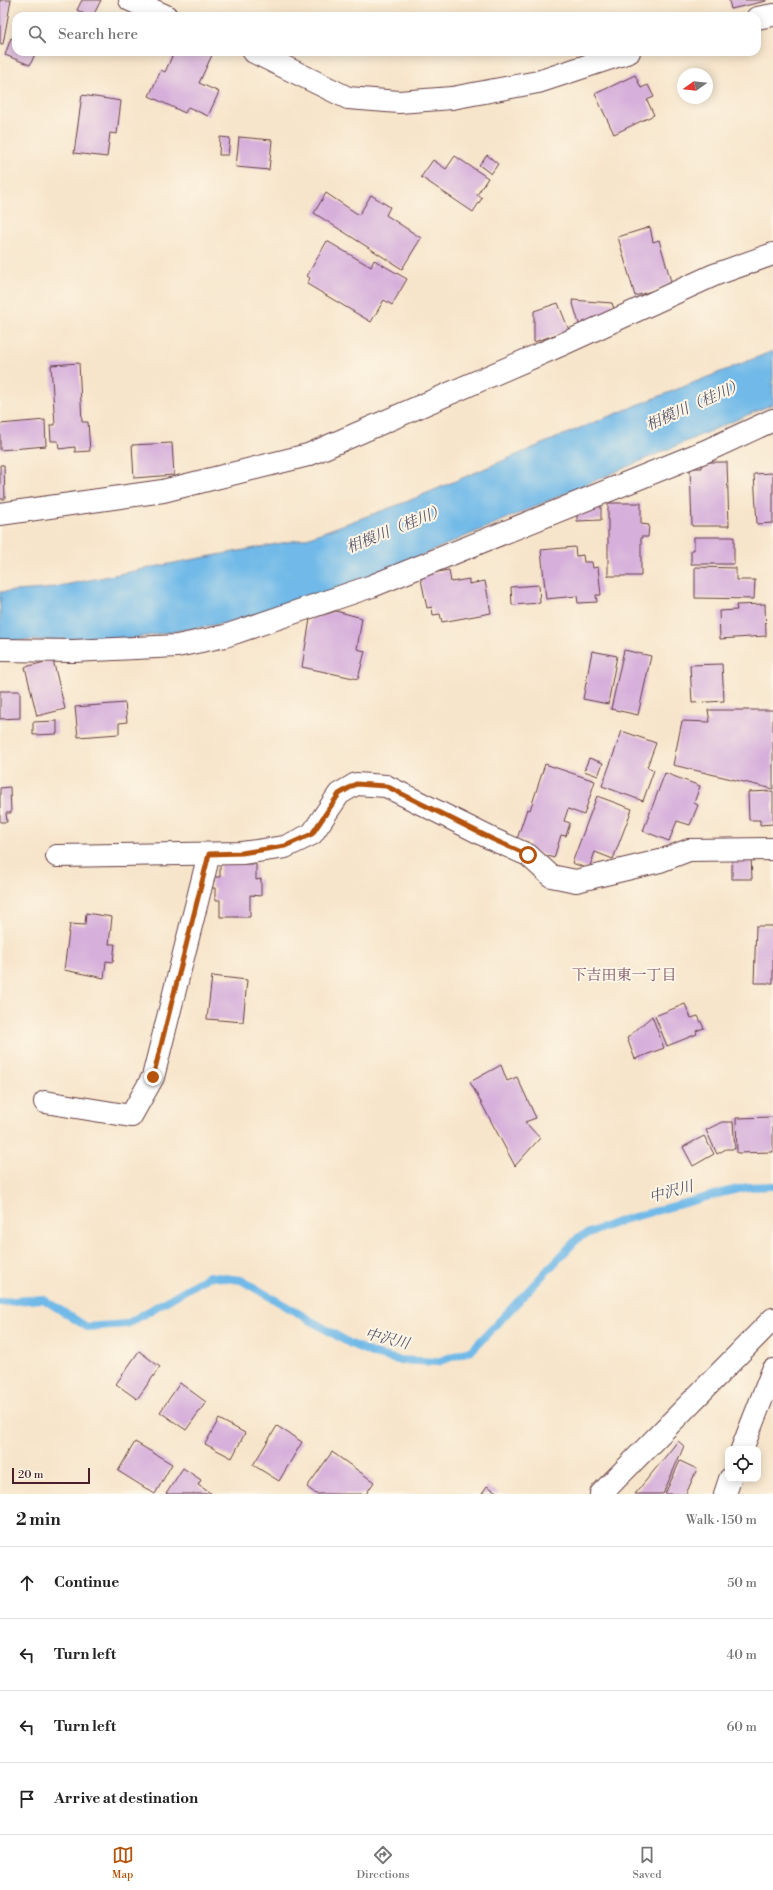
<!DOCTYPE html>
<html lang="en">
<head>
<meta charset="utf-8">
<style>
  :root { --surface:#fff; --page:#f2f2f2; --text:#222; --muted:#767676; --line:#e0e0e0; --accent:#b45309 }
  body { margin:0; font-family:"Libre Bodoni","Noto Serif JP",serif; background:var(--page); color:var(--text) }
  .controls { position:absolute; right:12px; bottom:12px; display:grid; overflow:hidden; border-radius:8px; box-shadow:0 2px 10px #0003 }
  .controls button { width:36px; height:36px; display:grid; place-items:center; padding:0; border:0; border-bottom:1px solid var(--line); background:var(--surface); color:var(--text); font:20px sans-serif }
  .compass { position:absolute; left:677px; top:68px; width:36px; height:36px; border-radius:50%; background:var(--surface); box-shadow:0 2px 10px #0003; rotate:255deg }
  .scale { position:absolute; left:12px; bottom:10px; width:78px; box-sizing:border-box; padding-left:4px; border:2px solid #4a1f2b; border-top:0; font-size:11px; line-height:14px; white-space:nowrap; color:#4a1f2b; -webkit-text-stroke:3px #fcf5e5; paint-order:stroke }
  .stop { position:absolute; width:12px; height:12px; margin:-9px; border:3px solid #b45309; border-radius:50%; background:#fff }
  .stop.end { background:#b45309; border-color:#fff; box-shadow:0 1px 4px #0008 }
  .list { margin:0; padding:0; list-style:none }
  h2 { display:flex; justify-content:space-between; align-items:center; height:52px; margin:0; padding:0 16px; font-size:17px }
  h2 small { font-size:13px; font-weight:400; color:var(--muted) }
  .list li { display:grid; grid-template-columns:26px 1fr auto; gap:12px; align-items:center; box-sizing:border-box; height:72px; padding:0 16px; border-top:1px solid var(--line) }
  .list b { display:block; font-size:15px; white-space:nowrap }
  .list em { font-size:13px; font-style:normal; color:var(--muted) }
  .icon { flex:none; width:22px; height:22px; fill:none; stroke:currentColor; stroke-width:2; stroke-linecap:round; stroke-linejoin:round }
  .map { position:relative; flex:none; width:773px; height:1494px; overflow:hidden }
  .search { position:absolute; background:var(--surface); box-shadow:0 2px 10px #0003; left:12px; right:12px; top:12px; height:44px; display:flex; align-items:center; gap:10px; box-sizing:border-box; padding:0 14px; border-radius:12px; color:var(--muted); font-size:15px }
  .sheet { height:340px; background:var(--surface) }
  nav { display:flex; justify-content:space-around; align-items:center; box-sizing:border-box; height:56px; border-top:1px solid var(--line); background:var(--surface); font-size:11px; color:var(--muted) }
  nav a { display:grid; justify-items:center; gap:2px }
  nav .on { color:var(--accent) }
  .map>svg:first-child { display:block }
  .water { fill:#70b9e8; stroke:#5d6c8a }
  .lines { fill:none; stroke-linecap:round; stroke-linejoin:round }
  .stream { stroke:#70b9e8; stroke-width:8 }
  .building { fill:#d6afdb }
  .minor-casing { stroke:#643d43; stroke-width:24 }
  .major-casing { stroke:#643d43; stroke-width:24 }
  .minor { stroke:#fff; stroke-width:22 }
  .major { stroke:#fff; stroke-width:22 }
  .route { stroke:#b45309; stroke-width:5 }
  .labels { text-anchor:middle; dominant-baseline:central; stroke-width:4; stroke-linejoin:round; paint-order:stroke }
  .water-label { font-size:15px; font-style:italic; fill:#57556d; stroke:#fcf5e5 }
  .neighbourhood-label { font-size:15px; fill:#7b5169; stroke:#fcf5e5 }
</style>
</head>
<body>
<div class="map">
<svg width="773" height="1494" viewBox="0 0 773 1494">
  <rect width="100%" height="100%" fill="#fcf5e5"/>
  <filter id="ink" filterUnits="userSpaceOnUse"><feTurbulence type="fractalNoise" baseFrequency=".025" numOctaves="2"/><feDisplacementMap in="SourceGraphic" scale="8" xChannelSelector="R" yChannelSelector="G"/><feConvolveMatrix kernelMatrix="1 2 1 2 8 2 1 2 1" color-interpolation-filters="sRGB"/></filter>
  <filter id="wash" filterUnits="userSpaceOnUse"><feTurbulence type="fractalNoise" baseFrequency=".012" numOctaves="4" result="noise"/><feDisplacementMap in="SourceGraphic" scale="16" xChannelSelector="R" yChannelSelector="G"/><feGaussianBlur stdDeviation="0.9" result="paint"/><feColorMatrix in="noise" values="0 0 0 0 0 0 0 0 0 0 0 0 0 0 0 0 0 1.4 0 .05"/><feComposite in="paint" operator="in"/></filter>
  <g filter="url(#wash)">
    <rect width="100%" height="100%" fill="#f7e5cb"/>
    <!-- water -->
    <path class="water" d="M773,351v53l-425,183 -108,34 -112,18 -128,2v-49l45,-3 124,-25 135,-25 102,-37 174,-74z"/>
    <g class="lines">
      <!-- stream -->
      <path class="stream" d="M0,1302l43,-3 44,28 40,-3 82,-48 32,4 110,64 23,10 24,6 39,2 35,-12 107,-113 44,-17 102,-28 23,-5 25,-1"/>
    </g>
    <g id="blocks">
      <!-- building -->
      <g class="building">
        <path d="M0,0h11l-8,44h-3z"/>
        <path d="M82,0h19l-8,16h-5l-11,-6z"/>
        <path d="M729,0h37v1l-35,8z"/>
        <path d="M11,38l5,2v12h20l-6,13 -25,-10z"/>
        <path d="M174,52h31l7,3 -13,28 20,9 -11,24 -20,-9 -3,6 -36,-17 12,-26 4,2z"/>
        <path d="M635,75l6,13 7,-3 6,12 -7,3 7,15 -40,19 -19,-40z"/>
        <path d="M82,95l39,6 -4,33 -7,-1 -3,24 -33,-4z"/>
        <path d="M220,137l10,1 -2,17h-9z"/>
        <path d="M239,137l33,3 -3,30 -33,-3z"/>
        <path d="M487,155l11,9 -7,10 -12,-9z"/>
        <path d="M455,156l33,22 -11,17 5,3 -9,14 -52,-35 12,-17 13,9z"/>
        <path d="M326,193l33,22 12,-20 19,12 -4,8 35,23 -19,31 -88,-56z"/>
        <path d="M650,227l3,15 6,-2 13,45 -37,11 -17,-59z"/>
        <path d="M327,241l44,26 3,-7 33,19 -15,26 -8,-5 -13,22 -64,-38 3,-6 -3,-2z"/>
        <path d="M572,300l40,3 4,12 -36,12z"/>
        <path d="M558,303l11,27 -35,12v-31z"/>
        <path d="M79,363l3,59h6l2,29 -15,1v-5l-16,2 -1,-8h-7l-1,-16h5l-4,-60z"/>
        <path d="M45,420l1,26 -46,4v-26z"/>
        <path d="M172,443l2,32 -40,3 -2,-33z"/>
        <path d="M702,462h25l2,64h-37l-2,-58h12z"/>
        <path d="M0,465h4l1,34h-5z"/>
        <path d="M773,473v50l-16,1 -3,-50z"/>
        <path d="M577,496h24v24l-24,1z"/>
        <path d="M608,503h33v21l8,1 -1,12h-7v39h-33z"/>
        <path d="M694,537h40v27h-43v-14h3z"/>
        <path d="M575,547l1,9 7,-1 1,7h8l1,6 5,-1 3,28h-5l1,7 -19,1 -1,-7 -31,3 -5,-49z"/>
        <path d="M695,567l41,1v12h19l-1,19 -59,-1z"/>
        <path d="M449,570l2,12 18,-3v5l16,-3 6,32 -49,9 -2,-8 -7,1 -1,-8 -5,1 -7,-33z"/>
        <path d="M539,585l1,18 -28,2 -1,-18z"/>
        <path d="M765,604l1,32 -46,3 -1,-28 18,-1 -1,-5z"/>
        <path d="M336,611l26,7 -5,31 8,2 -7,28 -56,-12 8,-48z"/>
        <path d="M624,650l27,6 -13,59 -27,-6z"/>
        <path d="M592,651l25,5 -9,48 -25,-5z"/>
        <path d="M53,660l12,49 -28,7 -12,-49z"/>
        <path d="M722,664l2,37 -32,2 -2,-38z"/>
        <path d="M0,691h20v27l-20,1z"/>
        <path d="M125,703l2,19 -8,1v11l-41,3 -3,-30z"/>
        <path d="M708,710h65v79l-100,-24 9,-44 28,1z"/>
        <path d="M57,721v13l-24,1v-13z"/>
        <path d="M622,731l34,12 -9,24 7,3 -11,31 -41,-15z"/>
        <path d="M589,758l14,5 -5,13 -14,-5z"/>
        <path d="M545,764l50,17 -11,34 -16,-6 -4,12 6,2 -4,13 -5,-1 -7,23 -26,-8 2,-7 -13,-4 10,-30 3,1z"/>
        <path d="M665,773l35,13 -6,17 4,2 -8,20 -13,-4 -8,20 -26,-10z"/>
        <path d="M10,787l1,26h-5l1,9h-7v-34z"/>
        <path d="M773,791v33l-13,1v-5h-11l-1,-28z"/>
        <path d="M597,796l35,13 -19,50 -18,-7 -6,17 -17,-6z"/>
        <path d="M751,856l1,23h-20v-22z"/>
        <path d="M220,864h36v16l5,-1v17l-11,-1v22h-30v-17h-5v-12h-3v-11h8z"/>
        <path d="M86,913l26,4 -3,27h6l-2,18 -7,-1 -2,17 -40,-8 6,-46 15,1z"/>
        <path d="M756,926h17v57h-19z"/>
        <path d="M212,976l35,4 -4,42 -36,-3z"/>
        <path d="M685,1004l6,14 7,-2 6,12 -8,3 1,3 -30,12 -12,-30z"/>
        <path d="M652,1016l12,32 -29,11 -8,-21z"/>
        <path d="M501,1065l6,16 10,-4 19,41 -11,4 15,16 -25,28 -45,-84z"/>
        <path d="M773,1117v35l-36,1 -1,-35z"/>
        <path d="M722,1122h11l2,27h-9l-9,5 -11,-24z"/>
        <path d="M704,1136l10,18 -21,12 -10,-19z"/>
        <path d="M139,1351l21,16 -23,32 -21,-15z"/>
        <path d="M180,1383l26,19 -20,28 -26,-18z"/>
        <path d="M219,1419l26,14 -13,25 -27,-14z"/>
        <path d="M277,1426l25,16 -23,39 -26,-16z"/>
        <path d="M678,1441l6,5 -21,48h-28z"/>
        <path d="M135,1442l37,22 -17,30 -37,-23z"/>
        <path d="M332,1452l42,30 -8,12h-50l-9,-7z"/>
        <path d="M680,1461l17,8 -11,25h-21z"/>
        <path d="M183,1468l18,12 -3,5 14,9h-46z"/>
        <path d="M487,1486l13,8h-18z"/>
      </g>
    </g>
  </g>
  <g filter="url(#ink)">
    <use href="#blocks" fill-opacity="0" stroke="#643d43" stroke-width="1"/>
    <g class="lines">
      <defs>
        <g id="minor">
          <path d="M130,0l36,16"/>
          <path d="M757,18l16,-3"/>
          <path d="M254,52l94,46 51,4 53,-4 86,-16 91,-30"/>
          <path d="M0,514l163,-23 145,-36 253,-110 153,-70 59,-21"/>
          <path d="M0,650l73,1 104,-5 48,-10 147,-50 334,-135 67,-31"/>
          <path d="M57,856l185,-3 43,-6 27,-13 27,-40 17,-10 30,2 106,53 36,16 23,21 25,5 84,-20 29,-11 84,-1"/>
          <path d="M45,1102l86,14 22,-39 56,-223"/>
          <path d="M601,1494l172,-175"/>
        </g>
        <g id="major">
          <path d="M742,1449l31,-79"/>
          <path d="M725,1494l5,-15"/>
        </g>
      </defs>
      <!-- minor casing -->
      <use href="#minor" class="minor-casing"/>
      <!-- major casing -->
      <use href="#major" class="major-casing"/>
      <!-- minor -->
      <use href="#minor" class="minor"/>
      <!-- major -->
      <use href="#major" class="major"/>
    </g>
  </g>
  <g class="lines" filter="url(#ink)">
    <!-- route -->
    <path class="route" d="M153,1077l56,-223 33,-1 43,-7 27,-12 27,-40 17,-10 30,2 106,53 36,16"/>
  </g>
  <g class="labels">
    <!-- water labels -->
    <g class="water-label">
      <text transform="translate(695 405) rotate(-24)">相模川（桂川）</text>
      <text transform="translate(396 529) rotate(-22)">相模川（桂川）</text>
      <text transform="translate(671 1192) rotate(-15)">中沢川</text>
      <text transform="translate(387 1339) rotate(14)">中沢川</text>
    </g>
    <!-- neighbourhood labels -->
    <g class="neighbourhood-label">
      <text x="624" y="975">下吉田東一丁目</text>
    </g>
  </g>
</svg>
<div class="controls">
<button><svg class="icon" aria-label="locate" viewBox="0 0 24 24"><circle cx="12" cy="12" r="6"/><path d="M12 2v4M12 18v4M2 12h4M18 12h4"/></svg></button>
</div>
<svg class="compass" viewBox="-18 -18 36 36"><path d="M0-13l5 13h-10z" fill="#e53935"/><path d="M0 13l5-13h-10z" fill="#767676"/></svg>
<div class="scale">20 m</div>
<div class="stop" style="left:528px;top:855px"></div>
<div class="stop end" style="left:153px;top:1077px"></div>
<div class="search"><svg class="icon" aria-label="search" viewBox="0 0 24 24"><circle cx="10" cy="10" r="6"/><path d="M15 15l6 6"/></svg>Search here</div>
</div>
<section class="sheet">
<h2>2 min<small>Walk · 150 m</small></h2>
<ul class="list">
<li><svg class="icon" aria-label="ahead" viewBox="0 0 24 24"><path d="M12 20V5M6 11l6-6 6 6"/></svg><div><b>Continue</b></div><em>50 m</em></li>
<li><svg class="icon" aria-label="left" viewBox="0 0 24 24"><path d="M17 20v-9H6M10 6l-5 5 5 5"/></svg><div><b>Turn left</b></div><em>40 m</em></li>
<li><svg class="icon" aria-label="left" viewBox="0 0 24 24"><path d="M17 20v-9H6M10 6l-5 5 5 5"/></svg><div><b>Turn left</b></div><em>60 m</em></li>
<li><svg class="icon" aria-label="arrive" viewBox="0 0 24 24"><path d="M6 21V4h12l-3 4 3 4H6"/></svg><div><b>Arrive at destination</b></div></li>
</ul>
</section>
<nav>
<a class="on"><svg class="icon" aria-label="map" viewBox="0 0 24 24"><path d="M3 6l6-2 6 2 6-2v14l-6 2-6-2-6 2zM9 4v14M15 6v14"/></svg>Map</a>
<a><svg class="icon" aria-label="directions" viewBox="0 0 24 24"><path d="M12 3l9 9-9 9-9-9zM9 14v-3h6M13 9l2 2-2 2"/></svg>Directions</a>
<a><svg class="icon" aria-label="saved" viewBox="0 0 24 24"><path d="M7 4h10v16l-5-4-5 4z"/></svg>Saved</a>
</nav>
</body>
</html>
